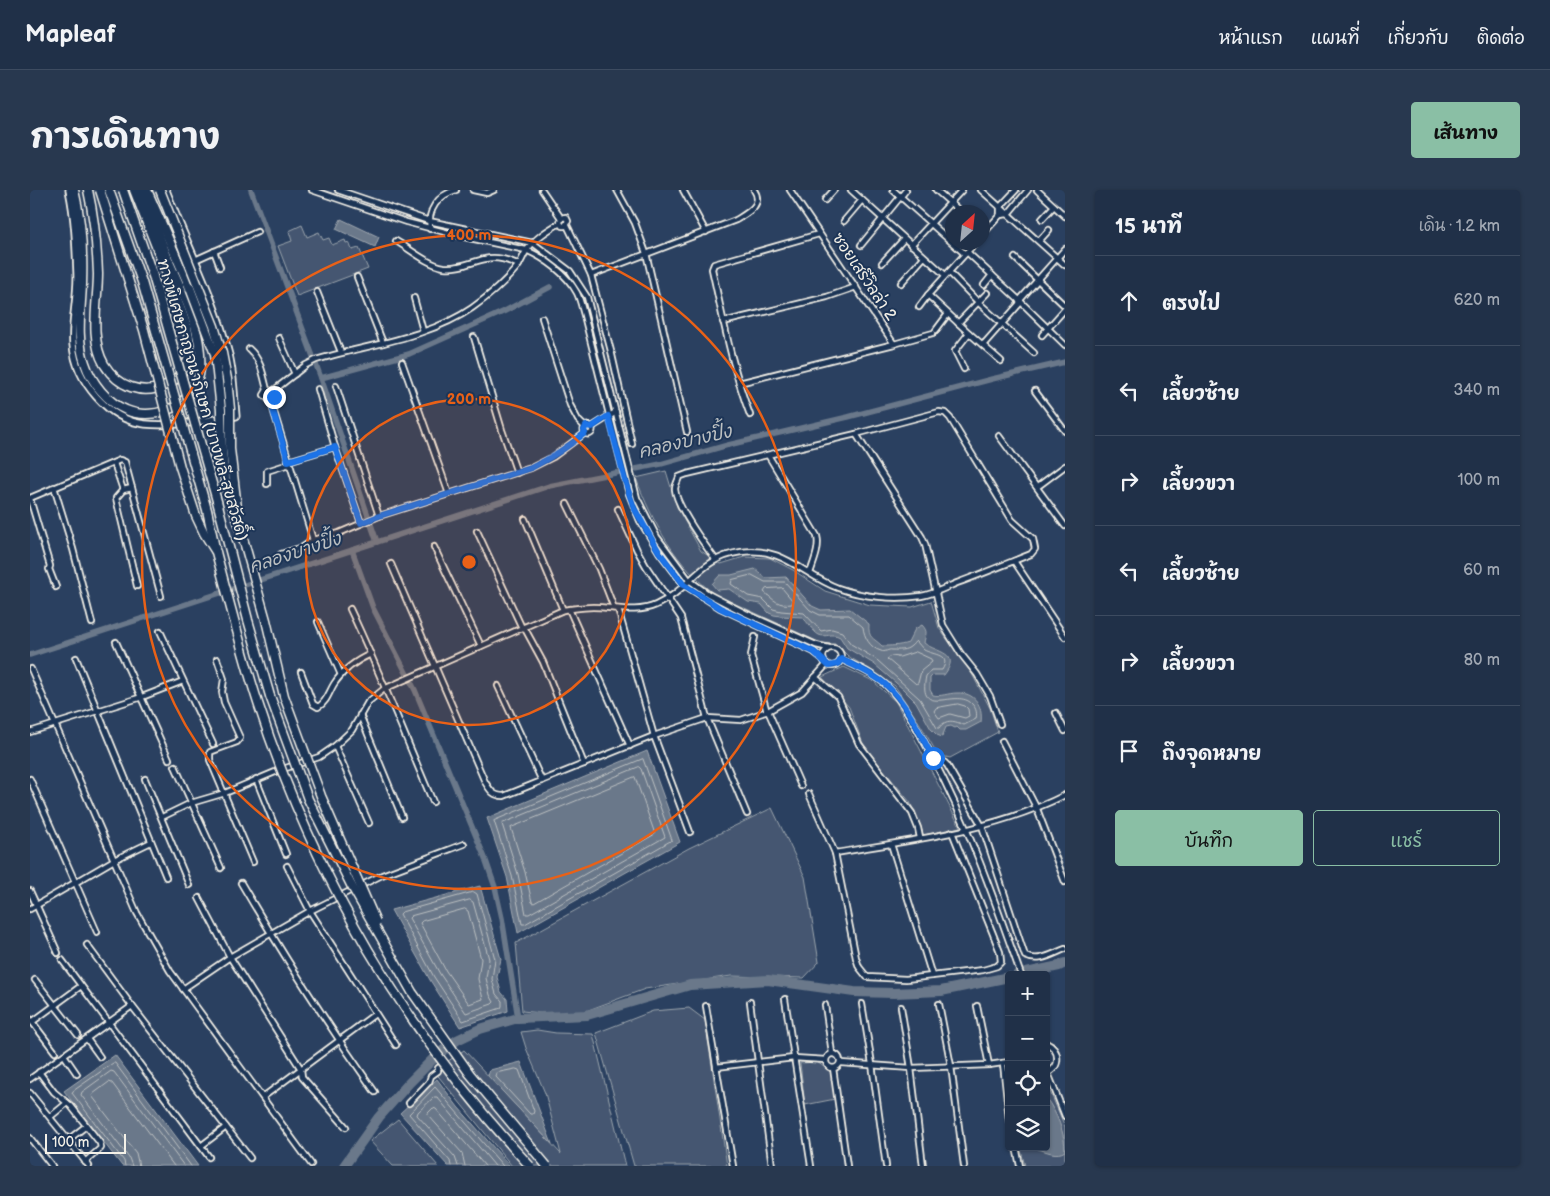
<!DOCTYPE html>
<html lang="th">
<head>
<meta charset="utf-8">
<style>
  :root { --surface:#203048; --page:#28384f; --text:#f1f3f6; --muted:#a2a9b4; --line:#3d4b60; --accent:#8abfa5 }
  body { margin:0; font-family:"Balsamiq Sans","Playpen Sans Thai",sans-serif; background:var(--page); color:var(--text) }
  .controls { position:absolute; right:15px; bottom:15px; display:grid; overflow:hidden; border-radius:5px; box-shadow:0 1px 4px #0004 }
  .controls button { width:45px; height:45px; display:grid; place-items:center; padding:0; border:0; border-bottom:1px solid var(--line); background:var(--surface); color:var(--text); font:25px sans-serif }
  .compass { position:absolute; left:915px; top:15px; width:45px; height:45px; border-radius:50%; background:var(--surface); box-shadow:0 1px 4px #0004; rotate:27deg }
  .scale { position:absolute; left:15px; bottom:12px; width:81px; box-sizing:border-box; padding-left:5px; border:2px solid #f4f1e8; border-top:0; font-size:14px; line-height:18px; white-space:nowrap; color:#f4f1e8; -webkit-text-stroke:4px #1d3557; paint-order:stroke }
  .stop { position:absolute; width:15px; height:15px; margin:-11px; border:4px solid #1a73e8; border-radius:50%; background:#fff }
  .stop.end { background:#1a73e8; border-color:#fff; box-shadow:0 1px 5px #0008 }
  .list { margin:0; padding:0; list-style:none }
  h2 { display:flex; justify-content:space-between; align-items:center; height:65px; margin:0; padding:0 20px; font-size:21px }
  h2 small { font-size:16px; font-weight:400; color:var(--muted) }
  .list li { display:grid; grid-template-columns:32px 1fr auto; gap:15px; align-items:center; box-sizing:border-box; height:90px; padding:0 20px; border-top:1px solid var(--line) }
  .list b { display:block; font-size:19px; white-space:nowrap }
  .list em { font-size:16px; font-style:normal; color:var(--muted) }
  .actions { display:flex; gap:10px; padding:15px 20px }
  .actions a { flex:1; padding:11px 0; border:1px solid var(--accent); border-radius:5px; text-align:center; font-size:18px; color:var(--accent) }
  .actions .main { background:var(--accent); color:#111 }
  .icon { flex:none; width:28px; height:28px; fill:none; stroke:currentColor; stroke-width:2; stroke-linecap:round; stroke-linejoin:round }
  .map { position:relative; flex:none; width:1035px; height:976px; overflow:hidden; border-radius:5px }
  header { display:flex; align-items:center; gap:30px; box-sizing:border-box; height:70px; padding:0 25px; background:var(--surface); border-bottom:1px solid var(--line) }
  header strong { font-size:24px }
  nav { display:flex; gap:28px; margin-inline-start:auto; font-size:18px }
  .intro { display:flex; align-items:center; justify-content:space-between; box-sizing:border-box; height:120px; padding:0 30px }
  h1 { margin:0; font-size:35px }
  .button { padding:12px 22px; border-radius:5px; background:var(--accent); color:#111; font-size:18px; font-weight:700 }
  main { display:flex; gap:30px; padding:0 30px }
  aside { flex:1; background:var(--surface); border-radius:5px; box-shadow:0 1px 4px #0004 }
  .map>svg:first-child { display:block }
  .green { fill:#445771; stroke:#9ca4ac }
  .water { fill:#6a788a; stroke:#a1a8b0 }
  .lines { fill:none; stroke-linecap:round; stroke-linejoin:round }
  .shore { stroke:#bdc1c2; stroke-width:1 }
  .canal { stroke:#6a788a; stroke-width:5.5 }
  .river { stroke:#6a788a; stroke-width:10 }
  .minor-casing { stroke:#f4f1e8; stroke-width:8 }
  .tertiary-casing { stroke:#f4f1e8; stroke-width:9 }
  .motorway-casing { stroke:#f4f1e8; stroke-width:11 }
  .minor { stroke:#1d3557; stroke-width:4.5 }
  .tertiary { stroke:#1d3557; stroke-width:5.5 }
  .motorway { stroke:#1d3557; stroke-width:8 }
  .motorway-bridge-casing { stroke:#f4f1e8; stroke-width:11; stroke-linecap:butt }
  .motorway-bridge { stroke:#1d3557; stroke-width:8 }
  .route { stroke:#1a73e8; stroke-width:6 }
  .ring { fill:none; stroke:#e96117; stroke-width:2.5 }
  .labels { text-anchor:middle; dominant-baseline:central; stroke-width:4; stroke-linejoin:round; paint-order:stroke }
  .street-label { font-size:16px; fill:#f4f1e8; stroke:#1d3557 }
  .water-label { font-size:18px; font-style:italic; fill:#bdc1c2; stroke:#1d3557 }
  .centre { fill:#e96117; stroke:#1d3557; stroke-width:2.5 }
  .ring-label { font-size:15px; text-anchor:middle; font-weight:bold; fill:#e96117; stroke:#1d3557; stroke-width:4; stroke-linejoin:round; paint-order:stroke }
</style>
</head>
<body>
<header>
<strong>Mapleaf</strong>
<nav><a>หน้าแรก</a><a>แผนที่</a><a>เกี่ยวกับ</a><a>ติดต่อ</a></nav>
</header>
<div class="intro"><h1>การเดินทาง</h1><a class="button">เส้นทาง</a></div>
<main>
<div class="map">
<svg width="1035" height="976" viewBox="0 0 1035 976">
  <rect width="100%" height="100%" fill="#2a4060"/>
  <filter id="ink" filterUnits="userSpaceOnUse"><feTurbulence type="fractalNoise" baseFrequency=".02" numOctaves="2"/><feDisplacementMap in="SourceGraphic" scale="10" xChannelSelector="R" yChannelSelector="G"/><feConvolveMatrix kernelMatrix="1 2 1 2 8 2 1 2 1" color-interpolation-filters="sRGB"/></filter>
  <g filter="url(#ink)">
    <!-- green -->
    <g class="green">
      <path d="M272,35l5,12 12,-5 4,8 6,-2 3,7 13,-5 1,3 3,-1 3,8 7,-2 9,21 -71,27 -19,-50 14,-5 -3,-10z"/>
      <path d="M636,281l11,36 24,44 20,13 23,-7 26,1 23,12 32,21 45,14 42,2 19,-6 8,27 33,46 18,34 8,24 -48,26 -12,-3 -18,-31 -25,-38 -47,-30 -12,-12 -15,-1 -105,-48c-39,-28 -64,-73 -80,-117z"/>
      <path d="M814,477l29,14 23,21 64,125 -36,8 -14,-33 -46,-56 -15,-39 -27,-30z"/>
      <path d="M742,618l33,69 14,85 -15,16 -73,-2 -86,13 -73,27 -50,-5 -6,-68 173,-95z"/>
      <path d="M659,818l16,12 22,146h-93l-38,-133 57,-22z"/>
      <path d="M507,840l19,3 37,1 32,132h-113l-78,-95 30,-21 97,104 -16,-61 -19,-45 -5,-16z"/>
      <path d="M787,872l14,10 4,27 -30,6 -5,-42z"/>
      <path d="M1016,892l19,45v39h-40l-5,-19h26z"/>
      <path d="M368,929l40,47h-45l-23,-25z"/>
    </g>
    <!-- water -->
    <g class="water">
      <path d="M311,29l38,18 -4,10 -39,-18z"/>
      <path d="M725,379l11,9 20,-1 26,29 9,4 29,-1 19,15c-1,15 4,13 13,22 8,0 17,0 26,-3l7,-14 7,-4c7,7 3,10 2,18 13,10 38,9 20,32h-11l-3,3v12l3,5c8,2 15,-2 24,-2 18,-1 26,13 24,29l-15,8h-6l-3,-3 -2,1 -4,-2 -5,1 -4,10 -5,-2 -6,-6 -15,-27 -13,-13 -29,-25 -27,-16 -7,-11c-9,-5 -14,1 -21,-2 -6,-3 -11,-13 -17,-18l-22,-1 -6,-1 -5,-2 -8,-9 -13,-2 -19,-13 -12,1 -5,-6 8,-9h11z"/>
      <path d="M617,561l33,91 -162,91 -11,-56 -20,-59z"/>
      <path d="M450,696l21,73 -4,18 4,15 6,7 1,12 -48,16 -30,-47 -39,-70z"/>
      <path d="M85,865l83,111h-76l-58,-75z"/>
      <path d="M491,872l31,82 -64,-68 2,-6z"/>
      <path d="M407,889l21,28 52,59h-62l-48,-53z"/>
      <path d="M1016,908c11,15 19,35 19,53 -8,6 -19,0 -27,-2l8,-2z"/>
    </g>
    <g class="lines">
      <!-- shore -->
      <g class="shore">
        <path d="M722,385l13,7h20l25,28 10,5h29l14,12c1,10 7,21 18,24 4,2 7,-2 11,-1 6,0 14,1 19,-4 2,-1 3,-4 5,-5 3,3 5,6 8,9 9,5 28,4 18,20h-11l-5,6c-9,44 31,11 46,28 5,5 5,10 4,15l-12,6c-9,-4 -18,-7 -25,3h-2l-17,-29 -43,-39 -26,-16 -9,-12 -10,-3 -11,2 -17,-18 -23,-2 -8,-2 -10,-10 -15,-3 -17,-12 1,-4z"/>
        <path d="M752,398l11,13 -1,3c-14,2 -18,-4 -28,-12l2,-3z"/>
        <path d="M886,462l15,7 1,3 -11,9 -3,12 -2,1 -29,-25 4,-3 8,1z"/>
        <path d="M928,514l7,2 3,3 1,7 -4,2 -15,-4 -11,4 -5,-7 2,-3z"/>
        <path d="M613,569l29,81 -147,84h-3l-10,-48 -18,-55z"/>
        <path d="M609,577l2,2 24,68 -136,77h-3l-8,-40 -16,-50z"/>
        <path d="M605,587l20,57 -121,69 -2,-1 -7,-30 -14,-44z"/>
        <path d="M444,702l3,2 18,65 -3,20 4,15 6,7v5l-1,2 -38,13 -29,-44 -34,-63 2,-2z"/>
        <path d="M440,710l3,2 16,57 -3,19 4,17 4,7 -2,2 -26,9 -26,-39 -31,-56 2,-2z"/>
        <path d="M435,719l3,2 13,48 -3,20 5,20 -14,5 -23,-33 -26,-48 2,-2z"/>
        <path d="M486,879l3,1 15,41 -1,3h-3l-34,-37 1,-4z"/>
        <path d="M95,976l-1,-5 -52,-68 1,-2 40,-28h2l76,103"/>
        <path d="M102,976l-3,-8 -48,-63 1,-3 29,-21 3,1 70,94"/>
        <path d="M109,976l-3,-13 -44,-57 1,-2 16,-12 3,1 62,83"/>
        <path d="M421,976l-1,-5 -41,-47 26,-27 68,79"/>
        <path d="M428,976l-3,-9 -38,-42 1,-3 16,-15h3l58,69"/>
        <path d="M435,976l-3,-13 -34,-38v-2l5,-5 3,1 49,57"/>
      </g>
      <!-- canal -->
      <g class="canal">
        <path d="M221,0l70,188 56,164"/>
        <path d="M291,188l88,-24 96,-43 45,-24"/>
        <path d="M322,360l21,58 42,82 70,168 10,29 7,31 16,100"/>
        <path d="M0,465l519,-169 112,-22 67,-19 120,-28 144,-38 73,-17"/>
      </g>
      <!-- river -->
      <g class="river">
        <path d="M987,785l42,-9 6,-3"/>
        <path d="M314,976l35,-49 30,-34 27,-27 21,-16 23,-11 38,-11 69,-3 103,-30 78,-5 86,12 40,1 47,-2 68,-14"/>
      </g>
      <defs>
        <g id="minor">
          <path d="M282,0l94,32 54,14 66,14c19,8 41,24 51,43 3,6 5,15 7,22l45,179 11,27 19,31 25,33 36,23 94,44 9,7"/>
          <path d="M308,0l91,31 104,22 37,28 17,26 50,201 20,39 32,43 19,14 37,19 71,32 13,3"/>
          <path d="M443,0l14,3 7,-3"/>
          <path d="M512,0l19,28"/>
          <path d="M587,0l18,33 11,30 41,179"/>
          <path d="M653,0l23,42"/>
          <path d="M760,0l104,154 39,-11"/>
          <path d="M821,0l94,85"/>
          <path d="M863,0l72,64"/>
          <path d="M906,0l25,22"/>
          <path d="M951,0l84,75"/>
          <path d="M986,0l-16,17v8l8,-1 20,-24"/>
          <path d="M1007,0l28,26"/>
          <path d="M795,10l9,-10"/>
          <path d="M1012,29l12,-13"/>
          <path d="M814,31l18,-21"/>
          <path d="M537,35l24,50 21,80 20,89"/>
          <path d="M400,39c-3,-19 8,-34 26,-39"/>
          <path d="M952,45l18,-20"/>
          <path d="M366,51c14,8 31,23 48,26 14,2 27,-5 41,-8 12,-3 23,1 34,6"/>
          <path d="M1009,51l10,-11"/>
          <path d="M831,55l45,-55"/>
          <path d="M881,55l51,-55"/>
          <path d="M184,61l6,16"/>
          <path d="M937,62l54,50 -38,43"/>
          <path d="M985,68l50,48"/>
          <path d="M165,70l62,-28"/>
          <path d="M852,73l22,-24"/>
          <path d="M919,82l30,31 55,50"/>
          <path d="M561,85l145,-55c11,-7 28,-15 18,-30"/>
          <path d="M327,87l26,66"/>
          <path d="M871,93l23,-26"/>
          <path d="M954,95l8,-10"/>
          <path d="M287,102l24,60"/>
          <path d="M384,108l9,33"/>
          <path d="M989,111l46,-52"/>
          <path d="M991,112l44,43"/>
          <path d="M889,117l9,-12"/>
          <path d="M512,128l28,87 8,15 7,7"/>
          <path d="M693,132l104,-25 29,-10"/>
          <path d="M928,133l29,-30"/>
          <path d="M906,140l12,-16"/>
          <path d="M939,143l32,28"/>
          <path d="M1012,145l23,-26"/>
          <path d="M444,147l28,93 15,43"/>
          <path d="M249,148l16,36"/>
          <path d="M219,159c12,11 14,25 18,41l-3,5 5,5 5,-3 -1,-6 -6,-1"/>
          <path d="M372,172l47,132"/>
          <path d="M934,179l-9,-18 14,-18 -41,-38 48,-53"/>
          <path d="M709,193l155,-39"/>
          <path d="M306,196l43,130"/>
          <path d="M288,199l17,58 26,76"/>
          <path d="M243,201l33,-26 10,-5c50,-15 113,-22 156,-52 17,-12 33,-26 46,-42 4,-5 5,-11 9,-16 8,-12 21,-20 33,-27l1,-5 5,-1 2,4 -3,5h-3l-2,-3"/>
          <path d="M1005,201l30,40"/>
          <path d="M240,209l43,141"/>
          <path d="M720,225c-18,-47 -27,-97 -38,-146l2,-5 105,-30"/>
          <circle cx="558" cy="240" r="4.5"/>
          <path d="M562,237l24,-15"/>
          <path d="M826,244l66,103 3,7 18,81 18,29 16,20 13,22 10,28"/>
          <path d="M969,246l66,90"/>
          <path d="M738,265l49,81c3,12 -3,25 -7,37"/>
          <path d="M258,271l47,-14"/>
          <path d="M84,273l9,27"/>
          <path d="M237,294v-13l22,-7"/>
          <path d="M24,297l19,62 19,74"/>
          <path d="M1007,297l28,-21"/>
          <path d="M102,298l-9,2 -7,8 21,88"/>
          <path d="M0,308l90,-38 5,2 36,134"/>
          <path d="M0,309l20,67 -1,3 7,18"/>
          <path d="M537,314l32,65 15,39"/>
          <path d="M588,319l19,41 9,16 35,52 26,100 40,96"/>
          <path d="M495,329l38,91"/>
          <path d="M447,341l45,97"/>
          <path d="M404,357l47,99"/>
          <path d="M251,364l22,-7 10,-7 26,-7 40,-17 152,-48 22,-11 32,-24"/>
          <path d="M984,371l51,76"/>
          <path d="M361,374l94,218c5,8 8,14 19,14l147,-59 56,-19 34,2 27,-9 34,-19 25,-28"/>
          <path d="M320,419c30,63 55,128 83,193"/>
          <path d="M539,419l61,137"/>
          <path d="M588,419l36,127 36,96"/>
          <path d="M288,432l23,53"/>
          <path d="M494,437l19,35 41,102"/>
          <path d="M130,441l53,113"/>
          <path d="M725,447l-4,18 16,57"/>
          <path d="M86,452l53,117"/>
          <circle cx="802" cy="467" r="9"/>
          <path d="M46,468l90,219"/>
          <path d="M187,469l7,20 -2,13 2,10 16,36 -3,4 -27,10v8l43,102"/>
          <path d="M811,469c16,8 34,15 46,27 18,18 29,41 41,63 39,72 66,149 93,226"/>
          <path d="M1,479l106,244 33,58 141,193"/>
          <path d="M271,482l12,32 5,3c9,-5 11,-15 16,-23 9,-14 23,-24 37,-30"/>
          <path d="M785,487l23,20 21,47 53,69 6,15 2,10"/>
          <path d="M468,496l44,95"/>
          <path d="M738,521l33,75"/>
          <path d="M1026,523l9,18"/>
          <path d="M330,525l42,102"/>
          <path d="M0,542l112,-35 41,-16"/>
          <path d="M972,551l35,68 28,73"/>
          <path d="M305,556l34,77"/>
          <path d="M903,568l9,2 5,5 35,61 43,130c14,7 27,-2 40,-7"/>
          <path d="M145,576l46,102"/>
          <path d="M0,589l67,153"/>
          <path d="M115,589l44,106"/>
          <path d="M226,589l30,75"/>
          <path d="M779,604l26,59 21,105 3,9 8,10 39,2 77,-9 14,-4 4,-4 -1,-10 -7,-18 -41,-102"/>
          <path d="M132,627l29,-14 34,-10 55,-23 39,-13 16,-11 17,-16 16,-28 16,-13 179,-79c10,-1 19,-3 30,-3 21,0 43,7 63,-2 35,-16 43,-47 85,-53 42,-6 62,23 97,36 25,9 57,12 83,8 12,-2 24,-8 36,-13 25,-9 49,-19 74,-29l4,-5 -2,-10 -21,-19 -62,-102 -5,-5 -6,-1 -83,22 -169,40 -8,3c-1,4 -4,8 -4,12 1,17 29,55 40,70"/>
          <path d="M861,654l41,132"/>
          <path d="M805,663c77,-13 159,-22 230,-58"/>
          <path d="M257,676l23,45 86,134"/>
          <path d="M211,693c42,72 86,141 134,209"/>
          <path d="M0,701l28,62"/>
          <path d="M169,708l31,59 71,112 1,8 44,50"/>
          <path d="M0,719l84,-49 37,-18"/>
          <path d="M57,755l45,61 118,152"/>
          <path d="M32,770l147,197"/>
          <path d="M5,790l43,55"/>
          <path d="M153,799l47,-32 80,-46 72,-36 82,-31"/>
          <path d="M755,809l26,167"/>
          <path d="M720,812l22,164"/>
          <path d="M832,814l10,60 14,102"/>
          <path d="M909,814l12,62 13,100"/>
          <path d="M795,815l7,48"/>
          <path d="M676,816l27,160"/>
          <path d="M947,816l12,59"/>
          <path d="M871,817l10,61 12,98"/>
          <path d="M0,829l25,33"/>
          <path d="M2,832l49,-36"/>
          <path d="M57,849l13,18"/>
          <path d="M1016,853c14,6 16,24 0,31"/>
          <circle cx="803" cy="871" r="7"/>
          <path d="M34,865l13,19"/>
          <path d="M811,873l70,5 78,-3 20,-3"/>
          <path d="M973,873l6,56"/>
          <path d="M686,877l78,-9 32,2"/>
          <path d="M803,878l14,98"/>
          <path d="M9,882l15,20 17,14 29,37 1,5 -16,14"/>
          <path d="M1018,883l17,43"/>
          <path d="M0,889l102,-73"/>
          <path d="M0,903l59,73"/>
          <path d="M233,907l112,-83"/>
          <path d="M379,913l20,-21 2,-6 7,-5v-3l6,-4"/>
          <path d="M20,927l17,-14"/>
          <path d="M0,948l22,28"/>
          <path d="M38,950l18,-14"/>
          <path d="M171,956l25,-19"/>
          <path d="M986,957l4,19"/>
        </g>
        <path id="tertiary" d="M39,0c6,27 7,56 8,83 1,24 -6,48 -4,72 3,36 35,75 72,79 30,3 62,-4 91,-8 -2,-20 -2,-41 -7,-61 -14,-57 -42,-110 -63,-165"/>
        <g id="motorway">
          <path d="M44,0c7,28 9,65 8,94 -1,26 -6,55 3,79 6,19 23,40 41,47 31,13 71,-7 74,-41 3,-37 -16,-73 -30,-105 -10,-25 -19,-49 -29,-74"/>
          <path d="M58,0c6,27 9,56 10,84 0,28 -9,64 6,90 14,23 38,32 62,21 11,-5 19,-14 22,-25 4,-16 0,-31 -5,-45l-49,-125"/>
          <path d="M117,0l43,98"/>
          <path d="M186,362l10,38"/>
        </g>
      </defs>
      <!-- minor casing -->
      <use href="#minor" class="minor-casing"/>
      <!-- tertiary casing -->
      <use href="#tertiary" class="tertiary-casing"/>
      <!-- motorway casing -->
      <use href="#motorway" class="motorway-casing"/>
      <!-- minor -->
      <use href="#minor" class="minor"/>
      <!-- tertiary -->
      <use href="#tertiary" class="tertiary"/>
      <!-- motorway -->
      <use href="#motorway" class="motorway"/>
      <defs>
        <g id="motorway-bridge">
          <path d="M70,0l44,140 36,137 16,49 8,17 12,19"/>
          <path d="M79,0l33,92 65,228 8,38"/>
          <path d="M93,0l30,86 64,225 31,119 22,76 38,103 43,86 61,107 58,82 77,92"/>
          <path d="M130,0l54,136 8,27 5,26 3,30v40l7,59"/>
          <path d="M160,98l25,66 6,56 1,40 4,37 13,37 27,96 18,76 37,100 55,126"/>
          <path d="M196,400c10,37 20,76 32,113 55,172 148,331 272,463"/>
        </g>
      </defs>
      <!-- motorway-bridge casing -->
      <use href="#motorway-bridge" class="motorway-bridge-casing"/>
      <!-- motorway-bridge -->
      <use href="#motorway-bridge" class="motorway-bridge"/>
    </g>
  </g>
  <g class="lines" filter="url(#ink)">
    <!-- route -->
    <path class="route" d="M244,207l-4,3 18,61 47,-14 26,76 18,-7 152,-48c20,-10 37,-21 54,-35l-1,-3 2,-4 6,1 16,-11 18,68 8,24 25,44 25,33 36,23 94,44 15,14 9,-2 3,-5c15,8 31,14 44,25 22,19 34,48 48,74"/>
  </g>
  <!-- distance rings -->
  <circle cx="439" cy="372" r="163" fill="#e96117" fill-opacity=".12"/>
  <g class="ring">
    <circle cx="439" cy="372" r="163"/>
    <circle cx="439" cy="372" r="327"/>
  </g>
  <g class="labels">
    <!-- street labels -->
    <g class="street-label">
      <text transform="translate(834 87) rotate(56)">ซอยเสรีวิลล่า 2</text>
      <text transform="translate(172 210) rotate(74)">ทางพิเศษกาญจนาภิเษก (บางพลี-สุขสวัสดิ์)</text>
    </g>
    <!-- water labels -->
    <g class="water-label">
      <text transform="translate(655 252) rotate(-13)">คลองบางปิ้ง</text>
      <text transform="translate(265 363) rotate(-18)">คลองบางปิ้ง</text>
    </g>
  </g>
  <circle cx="439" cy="372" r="8" class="centre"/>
  <g class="ring-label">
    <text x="439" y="50">400 m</text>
    <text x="439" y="214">200 m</text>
  </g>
</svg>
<div class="controls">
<button>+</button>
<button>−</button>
<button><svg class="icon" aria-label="locate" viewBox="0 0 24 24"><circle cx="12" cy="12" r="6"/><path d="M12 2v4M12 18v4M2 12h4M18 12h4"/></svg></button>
<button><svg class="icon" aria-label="layers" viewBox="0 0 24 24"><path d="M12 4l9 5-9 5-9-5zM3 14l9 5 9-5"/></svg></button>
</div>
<svg class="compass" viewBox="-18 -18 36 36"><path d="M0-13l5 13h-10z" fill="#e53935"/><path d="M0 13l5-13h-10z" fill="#a2a9b4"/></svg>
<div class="scale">100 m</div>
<div class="stop" style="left:903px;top:568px"></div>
<div class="stop end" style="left:244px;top:207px"></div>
</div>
<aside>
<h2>15 นาที<small>เดิน · 1.2 km</small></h2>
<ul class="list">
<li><svg class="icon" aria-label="ahead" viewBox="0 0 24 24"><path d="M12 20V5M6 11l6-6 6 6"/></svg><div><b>ตรงไป</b></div><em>620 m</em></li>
<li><svg class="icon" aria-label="left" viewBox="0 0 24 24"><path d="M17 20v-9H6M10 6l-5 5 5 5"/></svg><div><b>เลี้ยวซ้าย</b></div><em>340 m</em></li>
<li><svg class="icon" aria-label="right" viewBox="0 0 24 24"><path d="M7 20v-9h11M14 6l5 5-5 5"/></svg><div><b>เลี้ยวขวา</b></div><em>100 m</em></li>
<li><svg class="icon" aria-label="left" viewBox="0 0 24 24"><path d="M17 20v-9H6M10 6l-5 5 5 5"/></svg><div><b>เลี้ยวซ้าย</b></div><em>60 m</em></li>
<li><svg class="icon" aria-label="right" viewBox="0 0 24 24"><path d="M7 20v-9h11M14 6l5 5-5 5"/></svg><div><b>เลี้ยวขวา</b></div><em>80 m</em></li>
<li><svg class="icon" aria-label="arrive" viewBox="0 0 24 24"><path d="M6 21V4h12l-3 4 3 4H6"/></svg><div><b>ถึงจุดหมาย</b></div></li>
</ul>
<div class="actions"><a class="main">บันทึก</a><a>แชร์</a></div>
</aside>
</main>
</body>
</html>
